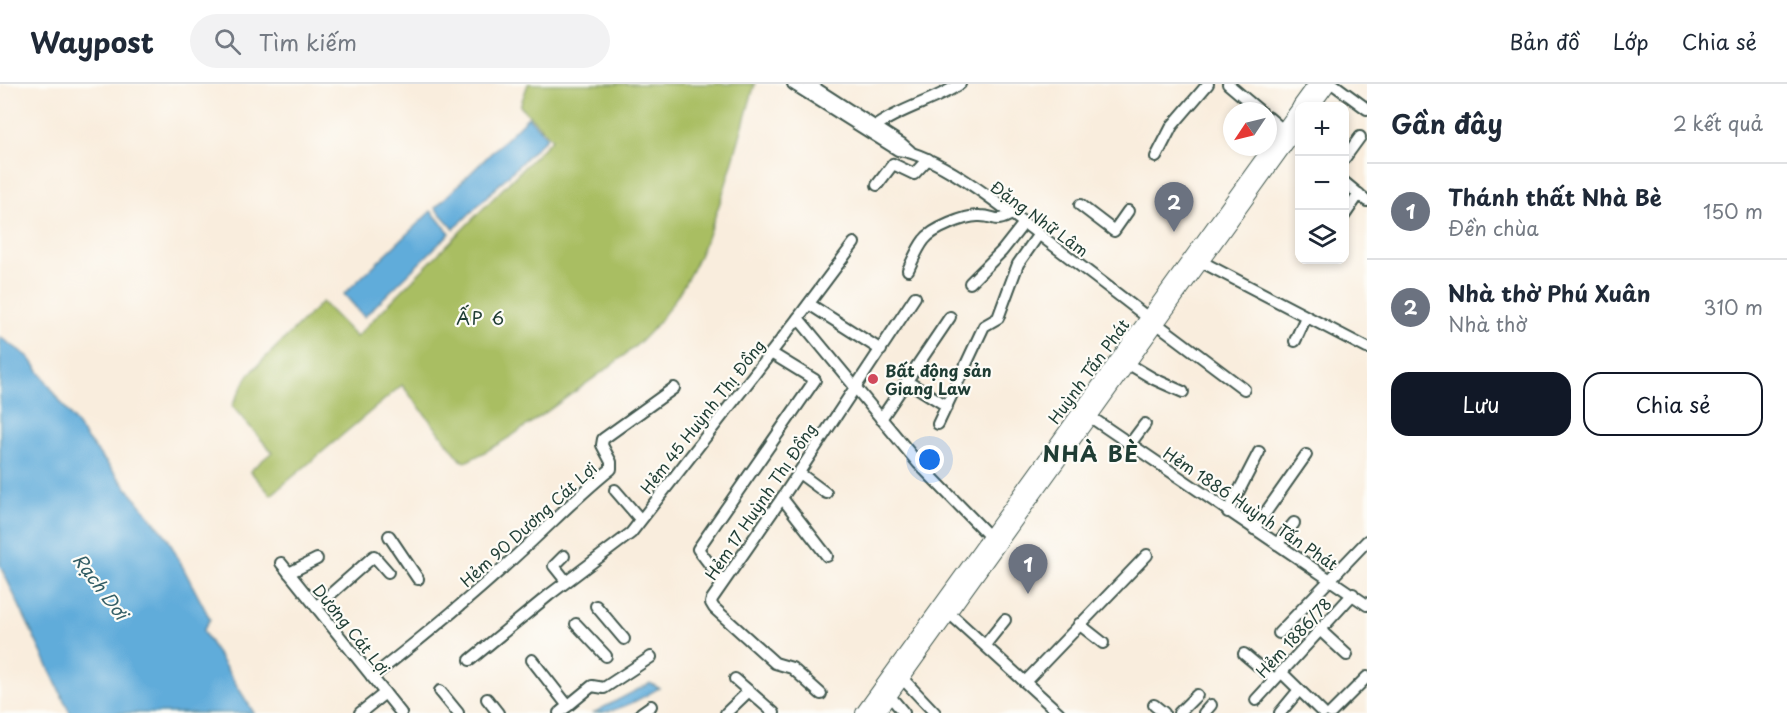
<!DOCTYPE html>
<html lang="vi">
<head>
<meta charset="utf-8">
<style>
  :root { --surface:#fff; --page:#f2f2f3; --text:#1f2937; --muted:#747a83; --line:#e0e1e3; --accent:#111827 }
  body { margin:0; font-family:"Playpen Sans",sans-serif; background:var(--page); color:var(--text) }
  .controls { position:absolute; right:18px; top:18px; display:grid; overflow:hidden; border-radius:12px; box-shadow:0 3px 9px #0003 }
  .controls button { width:54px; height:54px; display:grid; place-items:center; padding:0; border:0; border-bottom:2px solid var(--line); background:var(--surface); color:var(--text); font:30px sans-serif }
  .compass { position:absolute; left:1223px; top:18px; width:54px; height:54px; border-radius:50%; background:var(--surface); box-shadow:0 3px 9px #0003; rotate:235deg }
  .you { position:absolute; left:930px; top:376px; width:21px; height:21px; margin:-15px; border:4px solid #fff; border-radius:50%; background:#1a73e8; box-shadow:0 0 0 9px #1a73e833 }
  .badge { display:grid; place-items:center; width:39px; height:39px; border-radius:50%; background:var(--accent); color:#fff; font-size:20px; font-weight:700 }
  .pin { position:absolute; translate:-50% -50px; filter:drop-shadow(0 2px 3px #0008) }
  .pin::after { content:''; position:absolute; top:32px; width:21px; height:18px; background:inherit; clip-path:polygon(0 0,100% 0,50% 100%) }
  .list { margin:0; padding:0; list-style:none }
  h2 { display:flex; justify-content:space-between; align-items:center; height:78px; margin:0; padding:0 24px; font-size:26px }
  h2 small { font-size:20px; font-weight:400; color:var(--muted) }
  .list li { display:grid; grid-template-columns:39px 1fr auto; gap:18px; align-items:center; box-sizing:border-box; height:96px; padding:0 24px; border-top:2px solid var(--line) }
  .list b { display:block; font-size:22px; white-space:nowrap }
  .list p { margin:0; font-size:20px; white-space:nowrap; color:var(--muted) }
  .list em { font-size:20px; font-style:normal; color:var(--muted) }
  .actions { display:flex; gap:12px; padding:18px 24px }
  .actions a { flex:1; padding:14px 0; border:2px solid var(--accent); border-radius:18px; text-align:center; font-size:21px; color:var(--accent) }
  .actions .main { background:var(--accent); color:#fff }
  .icon { flex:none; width:33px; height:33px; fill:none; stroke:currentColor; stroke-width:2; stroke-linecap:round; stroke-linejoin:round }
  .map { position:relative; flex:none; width:1367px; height:629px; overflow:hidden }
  header { display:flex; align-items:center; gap:36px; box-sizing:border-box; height:84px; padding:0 30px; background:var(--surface); border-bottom:2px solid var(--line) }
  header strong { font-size:28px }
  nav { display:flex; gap:33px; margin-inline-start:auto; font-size:21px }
  .search { width:420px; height:54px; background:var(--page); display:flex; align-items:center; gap:15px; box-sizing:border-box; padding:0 21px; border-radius:33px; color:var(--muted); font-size:22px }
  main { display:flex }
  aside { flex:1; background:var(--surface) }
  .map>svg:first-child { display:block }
  .green { fill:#a9be62; stroke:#647e4b; stroke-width:1.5 }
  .water { fill:#61acda; stroke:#407487; stroke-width:1.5 }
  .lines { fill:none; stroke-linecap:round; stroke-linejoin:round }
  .minor-casing { stroke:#40574d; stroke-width:14 }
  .major-casing { stroke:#40574d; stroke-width:16 }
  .minor { stroke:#fff; stroke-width:10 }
  .major { stroke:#fff; stroke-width:14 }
  .poi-dot { fill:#d1495b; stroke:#fdfcf7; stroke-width:2 }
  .labels { text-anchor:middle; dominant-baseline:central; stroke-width:4.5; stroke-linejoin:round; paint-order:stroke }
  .street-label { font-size:16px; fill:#1f3d34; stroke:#fdfcf7 }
  .poi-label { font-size:16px; font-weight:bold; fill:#1f3d34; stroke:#fdfcf7; text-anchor:start }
  .neighbourhood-label { font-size:18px; letter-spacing:1.5px; fill:#1f3d34; stroke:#fdfcf7 }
  .water-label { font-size:18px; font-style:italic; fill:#335e66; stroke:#fdfcf7 }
  .district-label { font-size:22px; font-weight:bold; letter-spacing:1.5px; fill:#1f3d34; stroke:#fdfcf7 }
</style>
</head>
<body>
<header>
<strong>Waypost</strong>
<div class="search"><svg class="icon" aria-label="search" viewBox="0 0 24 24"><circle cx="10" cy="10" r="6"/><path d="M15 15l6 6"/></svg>Tìm kiếm</div>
<nav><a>Bản đồ</a><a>Lớp</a><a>Chia sẻ</a></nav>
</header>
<main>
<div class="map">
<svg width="1367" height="629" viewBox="0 0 1367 629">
  <rect width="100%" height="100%" fill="#fdfcf7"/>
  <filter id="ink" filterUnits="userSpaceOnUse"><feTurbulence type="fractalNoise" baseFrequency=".0167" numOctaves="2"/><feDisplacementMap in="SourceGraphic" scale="12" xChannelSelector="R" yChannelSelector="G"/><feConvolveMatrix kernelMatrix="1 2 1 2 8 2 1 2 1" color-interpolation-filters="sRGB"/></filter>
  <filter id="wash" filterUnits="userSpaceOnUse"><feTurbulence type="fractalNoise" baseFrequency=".008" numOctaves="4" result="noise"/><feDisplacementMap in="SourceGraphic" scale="24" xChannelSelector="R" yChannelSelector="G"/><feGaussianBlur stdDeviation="1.35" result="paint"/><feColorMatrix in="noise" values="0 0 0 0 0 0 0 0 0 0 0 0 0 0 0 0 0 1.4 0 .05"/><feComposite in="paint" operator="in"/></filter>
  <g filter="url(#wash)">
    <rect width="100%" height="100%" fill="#f9eddd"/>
    <!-- green -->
    <path class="green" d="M528,0h227c-27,89 -45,188 -113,256 -21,20 -46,36 -69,53 -35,25 -69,51 -108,69l-4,-2 -59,-75 -131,110 -21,-24 22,-19 -40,-46 16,-30 9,-10 65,-64 34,35 196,-198 -32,-33z"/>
    <!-- water -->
    <g class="water">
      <path d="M528,33l19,20 -93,92 -19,-21z"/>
      <path d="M431,127l19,22 -86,84 -20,-23z"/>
      <path d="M0,253l29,20 58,82 80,98 43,82 -7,12 51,82h-184l-70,-148z"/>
      <path d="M650,599l9,5c-21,12 -42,25 -66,25z"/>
    </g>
  </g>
  <g filter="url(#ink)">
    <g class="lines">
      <defs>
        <g id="minor">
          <path d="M793,0l105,66c43,5 115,65 151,92 33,25 66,50 98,75"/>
          <path d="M809,0l93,60 8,7"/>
          <path d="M1228,0l32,27"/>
          <path d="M1333,0l34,25"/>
          <path d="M1268,33l15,13"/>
          <path d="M876,42c25,-18 58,-25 84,-42"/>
          <path d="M1156,73l16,-31 36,-42"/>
          <path d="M1344,75l16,-22"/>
          <path d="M1344,98l23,19"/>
          <path d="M877,101l16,-21 21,10 14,-15"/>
          <path d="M1080,121l34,26 14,-20"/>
          <path d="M1344,132l15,-22"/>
          <path d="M1200,177l167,87"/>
          <path d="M908,186c5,-10 9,-21 16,-30 8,-11 42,-25 56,-24 17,0 14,8 32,-2"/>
          <path d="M970,199l32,-32 22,-28"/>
          <path d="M809,220l72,46"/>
          <path d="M798,234l120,145 76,78"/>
          <path d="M1156,239l88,66"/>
          <path d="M1295,257l11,-24"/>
          <path d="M1127,279l27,16 29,13"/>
          <path d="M908,298l39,24"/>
          <path d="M1089,332l278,189"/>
          <path d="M881,335l69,-102"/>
          <path d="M938,340l46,-98 14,-8 20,-54 21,-30"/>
          <path d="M1130,360l15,-20"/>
          <path d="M799,389l27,20"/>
          <path d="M615,406l25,29"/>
          <path d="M782,414l45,58"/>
          <path d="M1228,428l31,-60"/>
          <path d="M1254,445l52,-74"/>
          <path d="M389,452l29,43"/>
          <path d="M1277,460l17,-21"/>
          <path d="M564,472l-10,10 12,15"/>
          <path d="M281,479l120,150"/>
          <path d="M289,489l28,-14"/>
          <path d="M723,498l-25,-33 117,-169 -44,-27"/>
          <path d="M596,522l28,33"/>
          <path d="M316,523l58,-51 14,16"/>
          <path d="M948,528l111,101"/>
          <path d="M576,540l30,32"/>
          <path d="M1079,540l24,19"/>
          <path d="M1320,546l27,25"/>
          <path d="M1279,549l88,-92"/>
          <path d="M985,561l20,-25"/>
          <path d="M1244,570l30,25"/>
          <path d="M470,576l79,-65 82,-62 167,-215 56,-75"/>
          <path d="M532,576l36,46"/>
          <path d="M1281,588l42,41"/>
          <path d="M372,593c51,-40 100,-80 147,-124 31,-28 59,-58 92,-84v-7l-9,-17 1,-6 71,-51"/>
          <path d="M902,594l33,35"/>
          <path d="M735,595l39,34"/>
          <path d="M1025,598l122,-127"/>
          <path d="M440,607l18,22"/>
          <path d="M821,610l-29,-26 -17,-5 -61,-55 -3,-5 1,-4 70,-101 133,-201"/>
          <path d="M889,611l15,18"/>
          <path d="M487,615l11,14"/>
          <path d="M1256,616l97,-106"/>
          <path d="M1154,621l10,8"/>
          <path d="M360,629l25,-20"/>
          <path d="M559,629l33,-27 12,2 47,-31"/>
          <path d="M641,629l10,-7"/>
          <path d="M726,629l23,-22"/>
          <path d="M1179,629l18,-18"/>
          <path d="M1204,629l7,-8"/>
          <path d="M1280,629l19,-23"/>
          <path d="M1331,629l36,-36"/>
        </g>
        <g id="major">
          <path d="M1300,22l16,-22"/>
          <path d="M1312,22l16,-22"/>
          <path d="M863,629l437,-606"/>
          <path d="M877,629l423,-589"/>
        </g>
      </defs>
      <!-- minor casing -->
      <use href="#minor" class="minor-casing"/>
      <!-- major casing -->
      <use href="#major" class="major-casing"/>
      <!-- minor -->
      <use href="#minor" class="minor"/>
      <!-- major -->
      <use href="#major" class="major"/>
    </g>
  </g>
  <!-- markers -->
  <circle class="poi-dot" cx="873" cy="295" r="6"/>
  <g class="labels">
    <!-- street labels -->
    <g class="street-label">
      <text transform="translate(1040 134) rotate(36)">Đặng Nhữ Lâm</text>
      <text transform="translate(1088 287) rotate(-54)">Huỳnh Tấn Phát</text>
      <text transform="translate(702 332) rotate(-52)">Hẻm 45 Huỳnh Thị Đồng</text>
      <text transform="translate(760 417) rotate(-56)">Hẻm 17 Huỳnh Thị Đồng</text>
      <text transform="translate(1251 424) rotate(34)">Hẻm 1886 Huỳnh Tấn Phát</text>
      <text transform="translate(528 440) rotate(-42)">Hẻm 90 Dương Cát Lợi</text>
      <text transform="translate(352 545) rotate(51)">Dương Cát Lợi</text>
      <text transform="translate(1293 553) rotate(-47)">Hẻm 1886/78</text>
    </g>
    <!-- poi labels -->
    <g class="poi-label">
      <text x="885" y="286">Bất động sản<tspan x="885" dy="18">Giang Law</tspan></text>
    </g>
    <!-- neighbourhood labels -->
    <g class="neighbourhood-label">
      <text x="481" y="233">ẤP 6</text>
    </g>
    <!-- water labels -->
    <g class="water-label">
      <text transform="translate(101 502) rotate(53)">Rạch Dơi</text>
    </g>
    <!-- district labels -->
    <g class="district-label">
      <text x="1091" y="368">NHÀ BÈ</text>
    </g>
  </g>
</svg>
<div class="controls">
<button>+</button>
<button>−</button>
<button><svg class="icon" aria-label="layers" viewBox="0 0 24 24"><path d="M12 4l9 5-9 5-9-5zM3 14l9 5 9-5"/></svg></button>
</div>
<svg class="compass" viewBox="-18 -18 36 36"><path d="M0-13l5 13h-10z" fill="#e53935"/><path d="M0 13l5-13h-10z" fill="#747a83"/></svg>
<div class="you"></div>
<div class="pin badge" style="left:1028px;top:510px;background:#6b7280">1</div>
<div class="pin badge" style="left:1174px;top:148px;background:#6b7280">2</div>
</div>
<aside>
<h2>Gần đây<small>2 kết quả</small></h2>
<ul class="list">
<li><span class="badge" style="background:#6b7280">1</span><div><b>Thánh thất Nhà Bè</b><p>Đền chùa</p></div><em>150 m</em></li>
<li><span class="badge" style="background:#6b7280">2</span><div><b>Nhà thờ Phú Xuân</b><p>Nhà thờ</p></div><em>310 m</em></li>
</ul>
<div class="actions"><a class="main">Lưu</a><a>Chia sẻ</a></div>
</aside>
</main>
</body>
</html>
